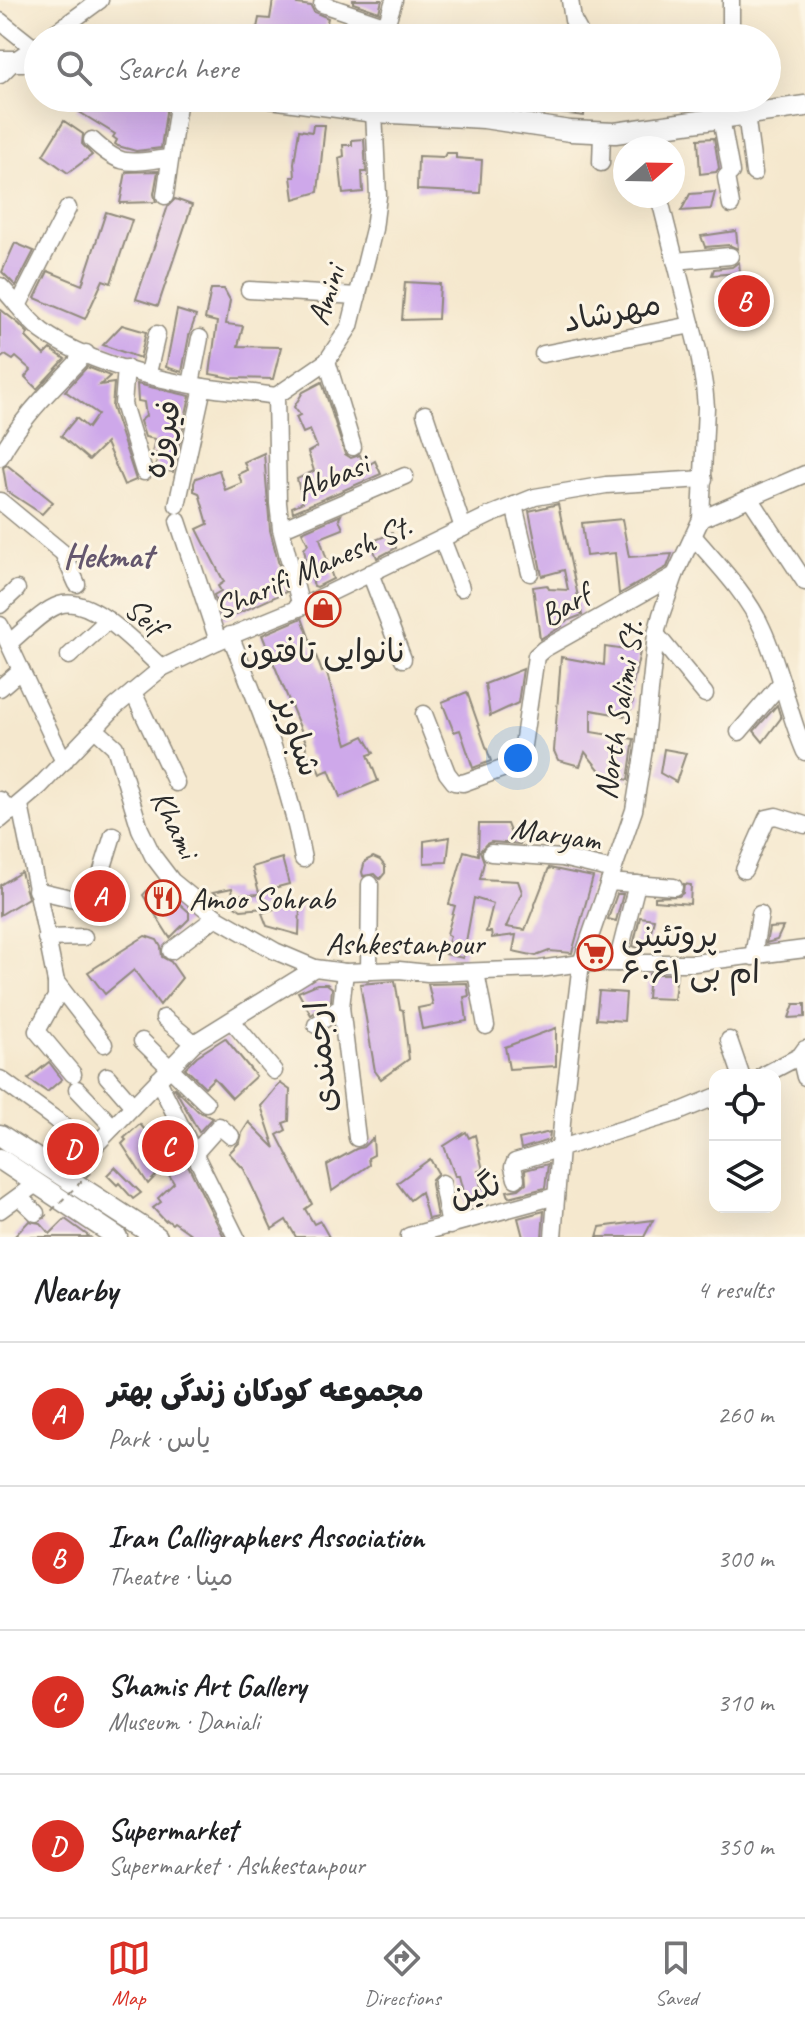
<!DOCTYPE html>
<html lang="en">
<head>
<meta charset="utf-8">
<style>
  :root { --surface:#fff; --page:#f2f2f2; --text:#202124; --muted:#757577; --line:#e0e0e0; --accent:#d93025 }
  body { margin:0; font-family:Caveat,"Playpen Sans Arabic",sans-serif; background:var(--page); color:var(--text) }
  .controls { position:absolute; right:24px; bottom:24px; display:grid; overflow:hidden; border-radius:16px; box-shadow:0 8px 32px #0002 }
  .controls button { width:72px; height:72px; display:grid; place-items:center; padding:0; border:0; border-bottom:2px solid var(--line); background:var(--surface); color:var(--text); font:40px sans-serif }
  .compass { position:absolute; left:613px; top:136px; width:72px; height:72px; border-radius:50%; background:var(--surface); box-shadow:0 8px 32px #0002; rotate:70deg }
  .you { position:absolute; left:518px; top:758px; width:28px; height:28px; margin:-20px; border:6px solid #fff; border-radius:50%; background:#1a73e8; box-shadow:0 0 0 12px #1a73e833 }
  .badge { display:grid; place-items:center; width:52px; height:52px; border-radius:50%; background:var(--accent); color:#fff; font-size:26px; font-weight:700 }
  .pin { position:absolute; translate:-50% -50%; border:4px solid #fff; box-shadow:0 2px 8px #0006 }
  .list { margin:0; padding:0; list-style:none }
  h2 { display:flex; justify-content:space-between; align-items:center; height:104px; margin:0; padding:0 32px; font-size:34px }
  h2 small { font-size:26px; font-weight:400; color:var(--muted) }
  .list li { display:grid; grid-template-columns:52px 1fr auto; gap:24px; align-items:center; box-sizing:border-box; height:144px; padding:0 32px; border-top:2px solid var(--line) }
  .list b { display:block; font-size:30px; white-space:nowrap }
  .list p { margin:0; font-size:26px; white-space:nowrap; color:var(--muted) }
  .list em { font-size:26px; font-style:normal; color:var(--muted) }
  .icon { flex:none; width:44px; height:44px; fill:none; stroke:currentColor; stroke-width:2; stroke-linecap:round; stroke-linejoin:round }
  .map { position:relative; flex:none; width:805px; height:1237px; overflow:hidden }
  .search { position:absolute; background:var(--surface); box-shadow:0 8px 32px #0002; left:24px; right:24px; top:24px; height:88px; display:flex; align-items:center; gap:20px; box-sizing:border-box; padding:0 28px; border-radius:44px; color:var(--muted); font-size:30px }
  .sheet { height:680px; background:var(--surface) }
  nav { display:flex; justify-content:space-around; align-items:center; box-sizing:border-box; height:112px; border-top:2px solid var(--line); background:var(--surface); font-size:22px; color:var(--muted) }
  nav a { display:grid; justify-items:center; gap:4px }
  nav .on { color:var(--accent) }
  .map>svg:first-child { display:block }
  .building { fill:#cea8ea }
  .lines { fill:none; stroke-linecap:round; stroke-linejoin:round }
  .minor-casing { stroke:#908a7c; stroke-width:19 }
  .major-casing { stroke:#908a7c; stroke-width:23 }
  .minor { stroke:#fff; stroke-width:16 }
  .major { stroke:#fff; stroke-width:20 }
  .path-bridge { stroke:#908a7c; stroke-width:2; stroke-dasharray:6 6; stroke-linecap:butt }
  .labels { text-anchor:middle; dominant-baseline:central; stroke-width:6; stroke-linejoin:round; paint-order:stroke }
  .street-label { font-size:32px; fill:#2b2b2b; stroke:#fcf5e5 }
  .poi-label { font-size:32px; fill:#2b2b2b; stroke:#fcf5e5; text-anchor:start }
  .neighbourhood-label { font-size:34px; font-weight:bold; fill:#64576e; stroke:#fcf5e5 }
</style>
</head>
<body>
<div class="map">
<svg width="805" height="1237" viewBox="0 0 805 1237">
  <rect width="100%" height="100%" fill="#fcf5e5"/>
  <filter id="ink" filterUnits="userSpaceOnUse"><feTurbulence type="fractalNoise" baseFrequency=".0125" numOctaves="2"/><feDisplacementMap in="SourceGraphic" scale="16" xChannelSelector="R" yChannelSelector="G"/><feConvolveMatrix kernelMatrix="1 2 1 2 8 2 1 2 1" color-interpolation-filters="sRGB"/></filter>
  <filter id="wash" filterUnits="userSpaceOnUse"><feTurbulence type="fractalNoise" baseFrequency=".006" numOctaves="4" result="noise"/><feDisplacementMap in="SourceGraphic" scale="32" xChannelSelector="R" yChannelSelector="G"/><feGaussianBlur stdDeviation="1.8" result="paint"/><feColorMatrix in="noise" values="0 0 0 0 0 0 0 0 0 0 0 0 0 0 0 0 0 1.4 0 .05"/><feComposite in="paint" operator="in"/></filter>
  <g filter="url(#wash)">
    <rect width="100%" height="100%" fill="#f5e8ce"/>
    <g id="blocks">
      <!-- building -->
      <g class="building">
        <path d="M273,0h25l-1,4 14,2 3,6 14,6 -5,20h-68l4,-20 11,1z"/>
        <path d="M353,0h29l-3,12 -26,-9z"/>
        <path d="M347,24l25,9 -1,5h-29z"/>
        <path d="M84,26l3,12h-20z"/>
        <path d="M84,98h50l14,5 6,-5 11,3 2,4 -6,43 -25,3 -18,-5 -3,-2 2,-4 -4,-3 2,-3 -39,-24z"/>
        <path d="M552,98l33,2 -1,16 -32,-4z"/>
        <path d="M64,121l19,13 -1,10 10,11 -24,18 -25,-18z"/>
        <path d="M313,125h12l-7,67 -24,7 -3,-22h4l-1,-14 5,-33 13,2z"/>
        <path d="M714,138l5,30 -3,4 -16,2 -2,-35z"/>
        <path d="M364,139l2,33h-4l1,20 -20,2 -4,-36 5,-2 -1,-11h9v-5z"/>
        <path d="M446,153h10v5l26,2 -2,33 -63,-3 1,-34 26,1z"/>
        <path d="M158,171l-4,23 2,8 -36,1 6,-31z"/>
        <path d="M715,192l-4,17 -30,2 9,-17z"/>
        <path d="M175,199l17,6 -34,101 -22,-7 32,-93z"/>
        <path d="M106,212l26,8 -21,63 -8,-3 -18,39 -50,-21 13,-27 34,14z"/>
        <path d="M736,231l2,18 -9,-4 -24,2 -4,-11z"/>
        <path d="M15,243l19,8 -18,35 -14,-14z"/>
        <path d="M739,262l1,11 -28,2 2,-6 18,-2z"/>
        <path d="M405,282l35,2 -2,35 -36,1z"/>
        <path d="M211,289h13l6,11 -4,24 17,2 -5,20 43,1 -8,32 -41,-1 -22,-4 7,-52 -12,-3z"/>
        <path d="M0,309l19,15 9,9 -2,4 18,18 6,-6 15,10 -28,30 -12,-12 6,-7 -15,-13 -3,3 -8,-5 -5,4z"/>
        <path d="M177,310l19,6 -7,20 -7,36 -16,-5z"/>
        <path d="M122,325l24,7 -6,26 -37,-13z"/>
        <path d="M87,367l23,9 -10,9 14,-2 -2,24 24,73 -12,5 -18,-42 -17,17 -28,-24 15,-18 12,10 10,-14 -33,-23z"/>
        <path d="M322,382l23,72 6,4 9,-3 5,12 10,-6 6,13 -88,38 -1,-5 11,-5 -6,-23 17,-8 -6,-19 9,-5 -7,-17 -7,3 -7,-16 4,-2 -6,-8 9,-15z"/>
        <path d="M137,384l53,12 -17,76 -18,-2 3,-16 -6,-1 3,-14 -10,-2 -5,-16 6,-5 -2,-14 -6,-1z"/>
        <path d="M264,453l6,77 16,62 -63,28 -9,-25 7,-4 -3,-5 6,-4 -27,-53 11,-5 -9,-31 -5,-2v-8l2,-5 23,-8 6,20 17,-7 -4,-9 9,-4 -3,-8z"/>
        <path d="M7,465l46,37 -11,12 -35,-23 -4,-24z"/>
        <path d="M558,504l24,111 -21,8 1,3 -22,13 -7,-52 14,-2 2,4 19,1 -4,-20 -22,6 -13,-65z"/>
        <path d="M341,515l-2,4 4,10 -23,9 13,41 -16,8 -3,-1 -7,-22 -3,-15 4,-5 -6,-12z"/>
        <path d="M622,519l7,38 43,-3 -5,13 -48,27 -4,-41 -29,3 -4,-33z"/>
        <path d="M392,533l4,15 -19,10 -6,-16z"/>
        <path d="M302,618l20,54 4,-2 21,74 17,-8 10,17 -6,2 10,26 -38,16 -11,-27 -9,4 -8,-19 -3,1 -5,-14h2l-44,-107z"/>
        <path d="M605,647l35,5 -10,45 3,3 -2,9 -7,1 1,6 -34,-6v22l43,7 -6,41 -26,-7 -17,-21 -5,14 -22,-6 -4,-9 7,-94 43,8z"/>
        <path d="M523,669l-5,34 -28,13 -5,-32z"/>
        <path d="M467,692l24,69 -18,7 -13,-38 -6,2 -12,-30z"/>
        <path d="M777,705l4,13 -18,24 -9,-11z"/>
        <path d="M664,749l22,4 -10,29 -16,-9z"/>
        <path d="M479,824h28l4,10 11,1 -2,9 -29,-2 -5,2 -6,7 4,11 -4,17 38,2 4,11 -16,35 19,3 24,-62 44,9 -21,76 -23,-2 -13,5 -23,-5 3,-16 -24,3 -1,-6h-5l7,-28 -19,-6 -11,60 -18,-4 5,-18 -3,-2 8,-28 -6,-2 15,-53 14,4z"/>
        <path d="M450,837l-3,25 -23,1v-22z"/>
        <path d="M373,857l7,3 5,6v7l-5,6 -5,-5 -12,2 -1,-4 3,-11z"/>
        <path d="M282,858l7,26 -30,8 -7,-25z"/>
        <path d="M21,872l7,26 -28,17v-30z"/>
        <path d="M155,882l34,30v7l-19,19 -27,-43z"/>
        <path d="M684,884l7,1 -1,19 -35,-3v-4l24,-1 4,-3z"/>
        <path d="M232,888l1,7 29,-1 2,14 -23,2 -28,-18z"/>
        <path d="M617,894h6l-7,27 -8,-2z"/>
        <path d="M285,905l2,4 13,-4 -1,30 -32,-9 -5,-13z"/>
        <path d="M640,917l14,2 -6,24 -7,2 -1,4 -7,-3z"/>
        <path d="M783,927l-6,13 -11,3 3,-15z"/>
        <path d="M145,936l12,4 4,7 1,10 9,5 11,16 -22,27 -26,-35 -29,24 -17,-22z"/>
        <path d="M649,974h28l-3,25 -27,-1z"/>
        <path d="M395,981l5,28 3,1 6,49 -28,20 -6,-8 -15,-87z"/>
        <path d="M467,983l2,13 -5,1 3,24 -45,8 -4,-21 15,-3 -5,-21z"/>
        <path d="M317,984h10l5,4 -1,13 -20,14 -13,-23z"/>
        <path d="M599,991l27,2 -2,28 -28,-2z"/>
        <path d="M794,1004h11v13l-16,1z"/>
        <path d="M556,1028v38l-47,3 -4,-22z"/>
        <path d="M225,1038l31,38 -24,22 -18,-20 -9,9 -20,-19 12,-12z"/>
        <path d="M49,1062l13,17 -15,13 -19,-13z"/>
        <path d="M280,1083l10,7 -1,31 -6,2 3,7 -9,5 35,69 -7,5 9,15 6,-3 9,16h-33l-10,-17 -14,9 -28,-60 -15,-16 11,-11 2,-9 7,-11 26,26 -14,-42z"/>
        <path d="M174,1087l24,24 14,7 -13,14z"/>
        <path d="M166,1121l58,116h-29l-21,-15 -2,2 -5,-4 -2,1 -12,-13 8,-6 -3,-4 16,-15 -10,-16 -16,17 -26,-40 4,-4 -2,-2 16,-14 9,11z"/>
        <path d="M466,1132l3,6 6,-3 8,35 -5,1 3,17h5l2,10 -4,1v4l-17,4 -8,-31h-4l-11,-30z"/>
        <path d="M550,1132l-1,8 -28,9 -2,-10z"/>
        <path d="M373,1138l1,17 -6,3 1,7 -37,26 -5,-26 29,-16 7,-2z"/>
        <path d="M430,1159l8,14 -6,6 -1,5 6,33 -9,2 -7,-27 -11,8 -13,-17z"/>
        <path d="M548,1164l-3,24 -36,9 -2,-6 12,-2 7,-6 -1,-13z"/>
        <path d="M115,1167l26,26 -8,6 -14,-16 -2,2 -10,-10z"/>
        <path d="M544,1211l-2,26h-19l-5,-19z"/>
        <path d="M65,1219l25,18h-76l15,-16 11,2 10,11z"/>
        <path d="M653,1220l-9,17h-47l3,-10z"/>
      </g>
    </g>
  </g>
  <g filter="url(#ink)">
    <use href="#blocks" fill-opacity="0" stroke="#908a7c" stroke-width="2"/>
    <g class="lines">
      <defs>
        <g id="minor">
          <path d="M570,0l3,20 6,11"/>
          <path d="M731,0v38"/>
          <path d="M322,4l65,22 23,12"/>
          <path d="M0,21l34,27"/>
          <path d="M48,38l52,-38"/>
          <path d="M382,38l12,-38"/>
          <path d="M0,75l14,-14 24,-16"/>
          <path d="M732,98v17"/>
          <path d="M746,114l8,59"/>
          <path d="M484,118l2,-20"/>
          <path d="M721,118l10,54 -5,5 5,28"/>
          <path d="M647,129l3,19"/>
          <path d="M92,140c31,29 38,22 78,18"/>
          <path d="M601,163l1,-30"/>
          <path d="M165,196l14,-98"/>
          <path d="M675,261l55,-5"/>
          <path d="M0,286c15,14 25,32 42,45 41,30 111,48 161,56 24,4 49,5 73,9"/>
          <path d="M249,290l109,6"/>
          <path d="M18,306l50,-98"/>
          <path d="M543,354l149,-29"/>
          <path d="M327,361l26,86"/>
          <path d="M126,368l-3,36 21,68"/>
          <path d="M148,373l9,-39"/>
          <path d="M191,384l9,-46"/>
          <path d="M425,414l38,114"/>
          <path d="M0,457c21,-40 55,-71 86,-104"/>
          <path d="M750,498l55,84"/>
          <path d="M0,501l63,52 14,31"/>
          <path d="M177,505l26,-118"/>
          <path d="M514,505l16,68"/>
          <path d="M701,519l104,-45"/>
          <path d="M178,521l40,120"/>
          <path d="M281,529l124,-53"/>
          <path d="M694,537c24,28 53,57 68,91 19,40 25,83 43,124"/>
          <path d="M442,539l19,49"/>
          <path d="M370,573l33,86"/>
          <path d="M0,605l17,-16"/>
          <path d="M301,607l-20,-78 -3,-26 -2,-107 51,-35 23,-35 24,-97 4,-33 -4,-84"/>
          <path d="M0,625l64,137"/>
          <path d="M656,634l49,60"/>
          <path d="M230,635c30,74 59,145 73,224"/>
          <path d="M9,643c15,-12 33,-32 50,-38 33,-11 80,43 103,63"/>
          <path d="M69,656l39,-36"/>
          <path d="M0,688l21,-18"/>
          <path d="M133,692l43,91"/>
          <path d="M424,714l23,59 7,9 9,1 53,-19 6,-12 14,-96 8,-7 131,-74"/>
          <path d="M95,729l20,18 25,82 13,27 19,25 44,36 59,34 40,17 30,4 54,-2 29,3 112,-4 41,-6h113l111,-14"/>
          <path d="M739,732l43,-50"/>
          <path d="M0,800l11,12"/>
          <path d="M20,805l36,177v15l-19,34 36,43"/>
          <path d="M0,820l40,-34 76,-80 46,-38 56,-27 83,-34 189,-92 45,-18 71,-12 98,-6"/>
          <path d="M491,853l71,5 51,12"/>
          <path d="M744,870l23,-52 9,-2 29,9"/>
          <path d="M609,882l65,5"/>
          <path d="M36,890l56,13 21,-68"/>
          <path d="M46,938l38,-1"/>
          <path d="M171,951l45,-34"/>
          <path d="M753,957l7,-43"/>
          <path d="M617,963l20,-79"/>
          <path d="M369,971l1,-87"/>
          <path d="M345,972l-4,35 16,131"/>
          <path d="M476,972l10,54"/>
          <path d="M56,982l48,62"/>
          <path d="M164,1018l30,25"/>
          <path d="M232,1021l42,50"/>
          <path d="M316,1025l25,-18"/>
          <path d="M729,1040l12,35"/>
          <path d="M142,1041l64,62"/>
          <path d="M800,1056l5,21"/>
          <path d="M764,1075l36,-19 5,-7"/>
          <path d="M107,1076l26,30"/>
          <path d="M0,1079l93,68"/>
          <path d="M158,1080l78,157"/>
          <path d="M77,1089l36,38"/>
          <path d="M195,1153l24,-27 12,10"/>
          <path d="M65,1177l129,-134 121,-75"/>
          <path d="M516,1179l-3,-12 2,-5 161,-49 39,-16"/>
          <path d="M442,1183l8,43"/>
          <path d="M19,1197l17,16"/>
          <path d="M0,1210l37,-27"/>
          <path d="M409,1236l147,-40"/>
          <path d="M553,1237l10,-127 18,-147 53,-153 10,-61 12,-115 5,-19 14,-40 26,-56 5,-112 -2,-22 -5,-31 -40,-158"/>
        </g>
        <g id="major">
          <path d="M0,61h38"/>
          <path d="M271,98l103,14 110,6 86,13 45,2 190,-27"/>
          <path d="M0,1135l157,102"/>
          <path d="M0,1159l117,78"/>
        </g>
      </defs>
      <!-- minor casing -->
      <use href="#minor" class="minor-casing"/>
      <!-- major casing -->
      <use href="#major" class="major-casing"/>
      <!-- minor -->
      <use href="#minor" class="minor"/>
      <!-- major -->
      <use href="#major" class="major"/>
      <!-- path-bridge -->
      <path class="path-bridge" d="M43,1219l52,-51"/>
    </g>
  </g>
  <!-- icons -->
  <defs>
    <symbol id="shop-ring" viewBox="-11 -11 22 22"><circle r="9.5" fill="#fcf5e5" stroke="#c8321e" stroke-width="1.5"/><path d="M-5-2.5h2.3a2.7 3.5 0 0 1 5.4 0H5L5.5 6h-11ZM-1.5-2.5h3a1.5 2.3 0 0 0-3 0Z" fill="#c8321e"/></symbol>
    <symbol id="restaurant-ring" viewBox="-11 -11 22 22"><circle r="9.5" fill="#fcf5e5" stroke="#c8321e" stroke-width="1.5"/><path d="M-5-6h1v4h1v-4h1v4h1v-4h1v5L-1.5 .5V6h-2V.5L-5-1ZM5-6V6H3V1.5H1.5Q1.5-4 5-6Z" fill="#c8321e"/></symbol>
    <symbol id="supermarket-ring" viewBox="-11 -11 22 22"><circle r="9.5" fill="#fcf5e5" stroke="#c8321e" stroke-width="1.5"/><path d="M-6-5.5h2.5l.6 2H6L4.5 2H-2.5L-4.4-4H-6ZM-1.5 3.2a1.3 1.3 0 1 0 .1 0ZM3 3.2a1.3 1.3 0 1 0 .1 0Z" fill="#c8321e"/></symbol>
  </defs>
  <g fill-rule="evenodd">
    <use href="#shop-ring" x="303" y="589" width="40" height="40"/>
    <use href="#restaurant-ring" x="143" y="878" width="40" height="40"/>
    <use href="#supermarket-ring" x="575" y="933" width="40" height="40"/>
  </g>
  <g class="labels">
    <!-- street labels -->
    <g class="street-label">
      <text transform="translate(326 295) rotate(-72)">Amini</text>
      <text transform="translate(612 312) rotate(-11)">مهرشاد</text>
      <text transform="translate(162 439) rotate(-77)">فیروزه</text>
      <text transform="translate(332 477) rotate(-23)">Abbasi</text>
      <text transform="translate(313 567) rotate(-24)">Sharifi Manesh St.</text>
      <text transform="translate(565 605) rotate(-30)">Barf</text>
      <text transform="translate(145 617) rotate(41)">Seif</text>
      <text transform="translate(619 710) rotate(-81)">North Salimi St.</text>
      <text transform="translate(298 736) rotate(71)">شباویز</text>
      <text transform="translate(175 824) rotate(64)">Khami</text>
      <text transform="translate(556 834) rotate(8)">Maryam</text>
      <text x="405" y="943">Ashkestanpour</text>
      <text transform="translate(321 1057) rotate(-95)">ارجمندی</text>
      <text transform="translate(475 1190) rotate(-16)">نگین</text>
    </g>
    <!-- poi labels -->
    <g class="poi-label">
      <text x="323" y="651" text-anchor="middle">نانوایی تافتون</text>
      <text x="189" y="898">Amoo Sohrab</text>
      <text x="621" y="935">پروتئینی<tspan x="621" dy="37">ام بی ۶۰۶۱</tspan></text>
    </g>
    <!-- neighbourhood labels -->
    <g class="neighbourhood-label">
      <text x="108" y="555">Hekmat</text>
    </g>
  </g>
</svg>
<div class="controls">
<button><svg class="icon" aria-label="locate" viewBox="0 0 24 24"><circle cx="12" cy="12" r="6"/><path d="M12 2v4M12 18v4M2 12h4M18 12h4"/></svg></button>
<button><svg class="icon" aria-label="layers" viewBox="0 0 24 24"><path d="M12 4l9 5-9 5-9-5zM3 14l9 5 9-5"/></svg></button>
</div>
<svg class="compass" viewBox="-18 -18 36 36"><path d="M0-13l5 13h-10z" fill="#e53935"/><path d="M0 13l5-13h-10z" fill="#757577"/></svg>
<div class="you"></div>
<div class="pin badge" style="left:100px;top:896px">A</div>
<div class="pin badge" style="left:744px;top:301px">B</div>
<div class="pin badge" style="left:168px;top:1146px">C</div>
<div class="pin badge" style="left:73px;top:1149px">D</div>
<div class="search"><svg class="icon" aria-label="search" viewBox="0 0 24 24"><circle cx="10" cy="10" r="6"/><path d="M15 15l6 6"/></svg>Search here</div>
</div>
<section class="sheet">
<h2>Nearby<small>4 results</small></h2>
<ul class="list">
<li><span class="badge">A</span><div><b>مجموعه کودکان زندگی بهتر</b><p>Park · یاس</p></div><em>260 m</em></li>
<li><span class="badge">B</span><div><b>Iran Calligraphers Association</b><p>Theatre · مینا</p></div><em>300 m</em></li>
<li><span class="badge">C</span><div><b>Shamis Art Gallery</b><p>Museum · Daniali</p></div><em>310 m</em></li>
<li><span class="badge">D</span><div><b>Supermarket</b><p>Supermarket · Ashkestanpour</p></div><em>350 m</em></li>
</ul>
</section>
<nav>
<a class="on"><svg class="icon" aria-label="map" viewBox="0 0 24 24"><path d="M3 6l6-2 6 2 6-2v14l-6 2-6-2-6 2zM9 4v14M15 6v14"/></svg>Map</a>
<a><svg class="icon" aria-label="directions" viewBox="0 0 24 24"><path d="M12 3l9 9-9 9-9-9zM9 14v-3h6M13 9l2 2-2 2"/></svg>Directions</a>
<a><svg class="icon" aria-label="saved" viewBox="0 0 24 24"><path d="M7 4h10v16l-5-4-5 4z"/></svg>Saved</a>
</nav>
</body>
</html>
